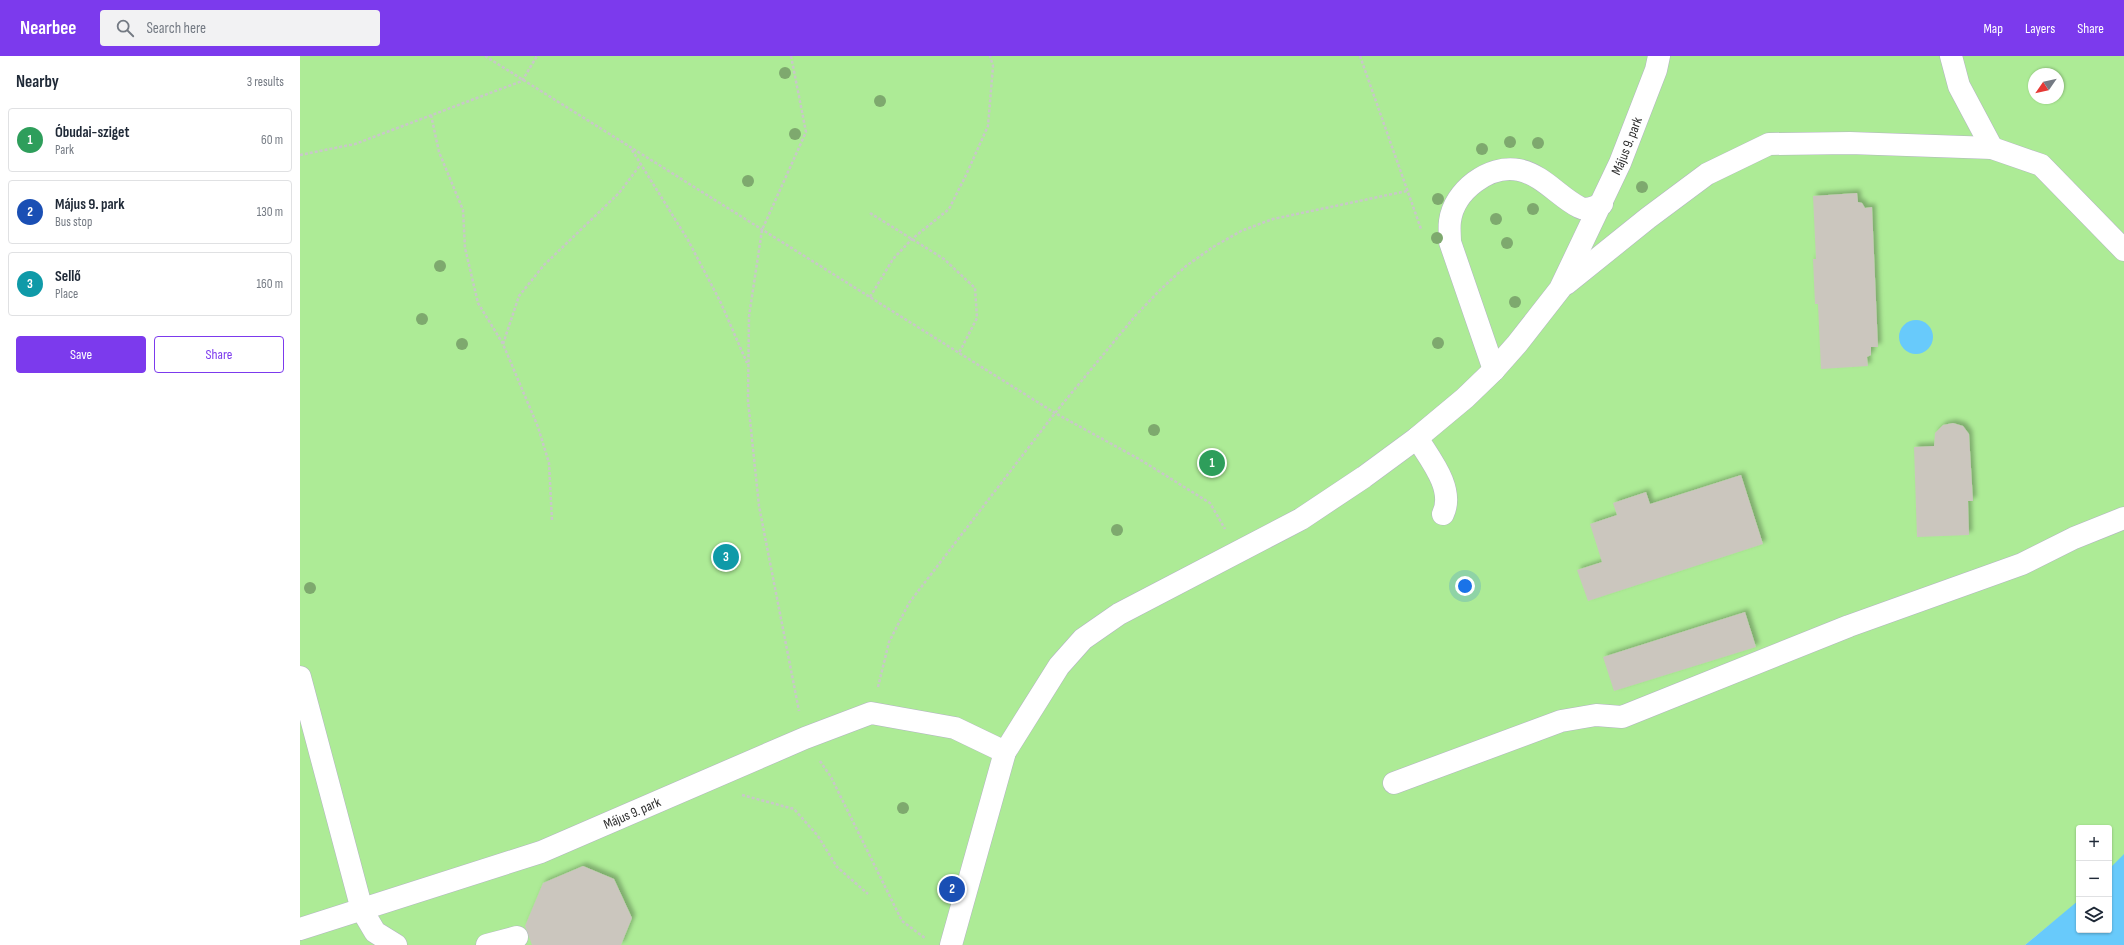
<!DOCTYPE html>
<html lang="en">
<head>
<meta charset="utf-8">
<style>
  :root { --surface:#fff; --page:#f2f2f3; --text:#1f2937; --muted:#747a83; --line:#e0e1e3; --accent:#7c3aed }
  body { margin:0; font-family:"Sofia Sans Condensed",sans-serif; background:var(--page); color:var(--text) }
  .controls { position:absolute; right:12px; bottom:12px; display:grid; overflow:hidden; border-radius:4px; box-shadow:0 1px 3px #0004 }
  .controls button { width:36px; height:36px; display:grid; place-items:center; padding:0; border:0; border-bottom:1px solid var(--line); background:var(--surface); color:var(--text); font:20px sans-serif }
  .compass { position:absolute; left:1728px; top:12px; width:36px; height:36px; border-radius:50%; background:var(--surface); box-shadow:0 1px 3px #0004; rotate:236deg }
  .you { position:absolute; left:1165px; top:530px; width:14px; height:14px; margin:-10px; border:3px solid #fff; border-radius:50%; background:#1a73e8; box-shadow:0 0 0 6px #1a73e833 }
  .badge { display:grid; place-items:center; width:26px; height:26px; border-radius:50%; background:var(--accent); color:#fff; font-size:13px; font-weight:700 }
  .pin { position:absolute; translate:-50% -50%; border:2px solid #fff; box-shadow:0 1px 4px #0006 }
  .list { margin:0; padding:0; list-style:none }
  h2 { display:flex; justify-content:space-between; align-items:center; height:52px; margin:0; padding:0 16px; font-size:17px }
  h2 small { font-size:13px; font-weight:400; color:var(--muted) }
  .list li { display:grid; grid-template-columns:26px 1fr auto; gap:12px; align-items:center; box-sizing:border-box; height:64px; margin:0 8px 8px; padding:0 8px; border:1px solid var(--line); border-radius:4px }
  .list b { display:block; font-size:15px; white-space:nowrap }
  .list p { margin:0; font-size:13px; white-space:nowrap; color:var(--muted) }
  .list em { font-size:13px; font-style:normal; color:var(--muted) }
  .actions { display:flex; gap:8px; padding:12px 16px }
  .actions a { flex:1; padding:9px 0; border:1px solid var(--accent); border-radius:4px; text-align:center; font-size:14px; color:var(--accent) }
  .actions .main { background:var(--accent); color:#fff }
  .icon { flex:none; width:22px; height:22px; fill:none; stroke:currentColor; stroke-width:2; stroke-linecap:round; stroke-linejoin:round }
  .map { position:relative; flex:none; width:1824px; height:889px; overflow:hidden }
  header { display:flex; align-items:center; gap:24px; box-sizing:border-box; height:56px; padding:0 20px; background:var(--accent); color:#fff }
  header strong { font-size:19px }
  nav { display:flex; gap:22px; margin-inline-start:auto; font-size:14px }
  .search { width:280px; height:36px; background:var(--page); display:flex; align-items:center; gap:10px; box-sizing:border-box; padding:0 14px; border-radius:4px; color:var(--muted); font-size:15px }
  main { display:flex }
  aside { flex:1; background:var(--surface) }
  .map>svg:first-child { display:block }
  .green { fill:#adeb96; fill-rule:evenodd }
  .water { fill:#68cafb }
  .building { fill:#cbc6be; filter:url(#shadow) }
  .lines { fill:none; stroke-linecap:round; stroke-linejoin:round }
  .minor-casing { stroke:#b2b4c2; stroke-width:23 }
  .path { stroke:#c8c8c8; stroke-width:2.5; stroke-dasharray:3 2; stroke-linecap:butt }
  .minor { stroke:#fff; stroke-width:22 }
  .tree { fill:#7ea96e }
  .labels { text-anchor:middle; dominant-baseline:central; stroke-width:3; stroke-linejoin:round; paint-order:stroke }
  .street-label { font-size:14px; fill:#2d2d2d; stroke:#fff }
</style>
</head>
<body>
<header>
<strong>Nearbee</strong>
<div class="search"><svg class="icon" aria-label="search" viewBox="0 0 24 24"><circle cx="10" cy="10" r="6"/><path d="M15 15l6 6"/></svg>Search here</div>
<nav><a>Map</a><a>Layers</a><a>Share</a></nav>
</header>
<main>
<aside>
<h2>Nearby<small>3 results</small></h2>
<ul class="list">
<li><span class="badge" style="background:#2e9e5b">1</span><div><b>Óbudai-sziget</b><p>Park</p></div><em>60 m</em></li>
<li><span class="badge" style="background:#1a4fb4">2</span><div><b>Május 9. park</b><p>Bus stop</p></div><em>130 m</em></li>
<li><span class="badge" style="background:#0f9aa8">3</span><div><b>Sellő</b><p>Place</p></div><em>160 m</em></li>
</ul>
<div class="actions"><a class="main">Save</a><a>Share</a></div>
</aside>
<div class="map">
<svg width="1824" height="889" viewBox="0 0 1824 889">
  <defs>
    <filter id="shadow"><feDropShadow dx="3.5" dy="-3.5" stdDeviation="2" flood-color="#0004"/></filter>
  </defs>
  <rect width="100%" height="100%" fill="#f0e9de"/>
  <!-- green -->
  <path class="green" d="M0,0h1824v830l-15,7v-65h-30v80l-22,11 -32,26h-1725zM1734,18h24v24h-24z"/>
  <!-- water -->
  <g class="water">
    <circle cx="1616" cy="281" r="17"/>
    <path d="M1824,798v91h-99l54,-45v30h30v-61z"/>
  </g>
  <!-- building -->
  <g class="building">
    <path d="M1557,137l1,9 4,1 3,5 7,-1 6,140h-7v8l-4,2 1,9 -47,3 -3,-65h-3l-2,-45h3l-3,-63z"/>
    <path d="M1653,367l10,3 6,8 4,67h-5l1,34 -52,2 -3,-90 20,-1 1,-13 8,-8z"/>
    <path d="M1441,419l22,69 -175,57 -11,-31 25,-8 -12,-38 27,-9 -4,-12 33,-11 4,12z"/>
    <path d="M1445,556l11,35 -142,44 -11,-34z"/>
    <path d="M283,810l31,13 18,39 -11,27h-89l-7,-19 18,-43z"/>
  </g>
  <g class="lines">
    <defs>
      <g id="minor">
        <path d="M1651,0l8,30 33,62"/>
        <path d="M1266,228l82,-66 59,-44 62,-30 81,-1 142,5 49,17 83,85"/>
        <path d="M1194,314l-44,-128c0,-6 -1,-14 0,-21 4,-30 39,-57 69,-51 24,5 40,27 60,37 7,4 16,0 23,-3"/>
        <path d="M1117,382c13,21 38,51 26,76"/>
        <path d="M0,621l62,233 13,22 21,13"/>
        <path d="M1094,727l167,-62 35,-6 26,2 227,-91 173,-62 52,-26 50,-20"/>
        <path id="s1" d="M0,873l241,-77 264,-114 66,-25 84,15 50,24"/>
        <path d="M187,889l30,-8"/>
        <path id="s2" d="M651,889l54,-193 54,-86 24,-27 36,-25 182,-95 63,-42 53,-39 48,-40 29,-28 23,-26 43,-55 60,-126 36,-93 3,-14"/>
      </g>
    </defs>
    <!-- minor casing -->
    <use href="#minor" class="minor-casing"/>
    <!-- path -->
    <g class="path">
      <path d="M185,0l570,357 84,46 71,44 15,26"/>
      <path d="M491,0l15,76 -44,98 -13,86 -1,85 11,105 40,205"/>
      <path d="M1060,0l61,173"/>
      <path d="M131,59l8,37 24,58 2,38 13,55 25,41 35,83 11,36 3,58"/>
      <path d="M332,94l56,90 33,63 26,60"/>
      <path d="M0,99l55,-11 167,-63 15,-25"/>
      <path d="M570,157l74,46 31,29 2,30 -18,35"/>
      <path d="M570,241l23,-38 19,-20 37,-30 17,-34 22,-49 5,-60 -3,-10"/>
      <path d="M203,288l16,-48 25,-31 75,-72 22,-29"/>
      <path d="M578,631l11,-45 20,-39 146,-190 81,-98 24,-25 26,-24 27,-19 28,-16 32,-12 134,-28"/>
      <path d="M520,705l11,16 71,144 23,17"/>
      <path d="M442,739l52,14 24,27 19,31 31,27"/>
    </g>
    <!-- minor -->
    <use href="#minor" class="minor"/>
  </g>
  <!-- trees -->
  <g class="tree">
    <circle cx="485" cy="17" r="6"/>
    <circle cx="580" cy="45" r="6"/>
    <circle cx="495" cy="78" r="6"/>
    <circle cx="1210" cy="86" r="6"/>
    <circle cx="1238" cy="87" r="6"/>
    <circle cx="1182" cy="93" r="6"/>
    <circle cx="448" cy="125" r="6"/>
    <circle cx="1342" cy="131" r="6"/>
    <circle cx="1138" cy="143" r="6"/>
    <circle cx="1233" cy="153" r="6"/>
    <circle cx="1196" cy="163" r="6"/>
    <circle cx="1137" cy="182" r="6"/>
    <circle cx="1207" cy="187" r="6"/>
    <circle cx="140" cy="210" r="6"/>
    <circle cx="1215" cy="246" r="6"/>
    <circle cx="122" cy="263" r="6"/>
    <circle cx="1138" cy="287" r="6"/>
    <circle cx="162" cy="288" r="6"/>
    <circle cx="854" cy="374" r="6"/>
    <circle cx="817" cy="474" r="6"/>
    <circle cx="10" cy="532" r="6"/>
    <circle cx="603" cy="752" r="6"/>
  </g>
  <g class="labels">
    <!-- street labels -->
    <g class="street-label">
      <text stroke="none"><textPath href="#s2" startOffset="1094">Május 9. park</textPath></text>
      <text stroke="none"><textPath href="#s1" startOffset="352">Május 9. park</textPath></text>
    </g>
  </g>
</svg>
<div class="controls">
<button>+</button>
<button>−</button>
<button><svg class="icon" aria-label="layers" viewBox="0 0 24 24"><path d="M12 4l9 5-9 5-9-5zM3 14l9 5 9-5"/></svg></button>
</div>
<svg class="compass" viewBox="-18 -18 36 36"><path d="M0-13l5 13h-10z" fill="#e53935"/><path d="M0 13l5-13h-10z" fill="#747a83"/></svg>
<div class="you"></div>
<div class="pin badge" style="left:912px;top:407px;background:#2e9e5b">1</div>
<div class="pin badge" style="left:652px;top:833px;background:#1a4fb4">2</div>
<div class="pin badge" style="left:426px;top:501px;background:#0f9aa8">3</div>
</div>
</main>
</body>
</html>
